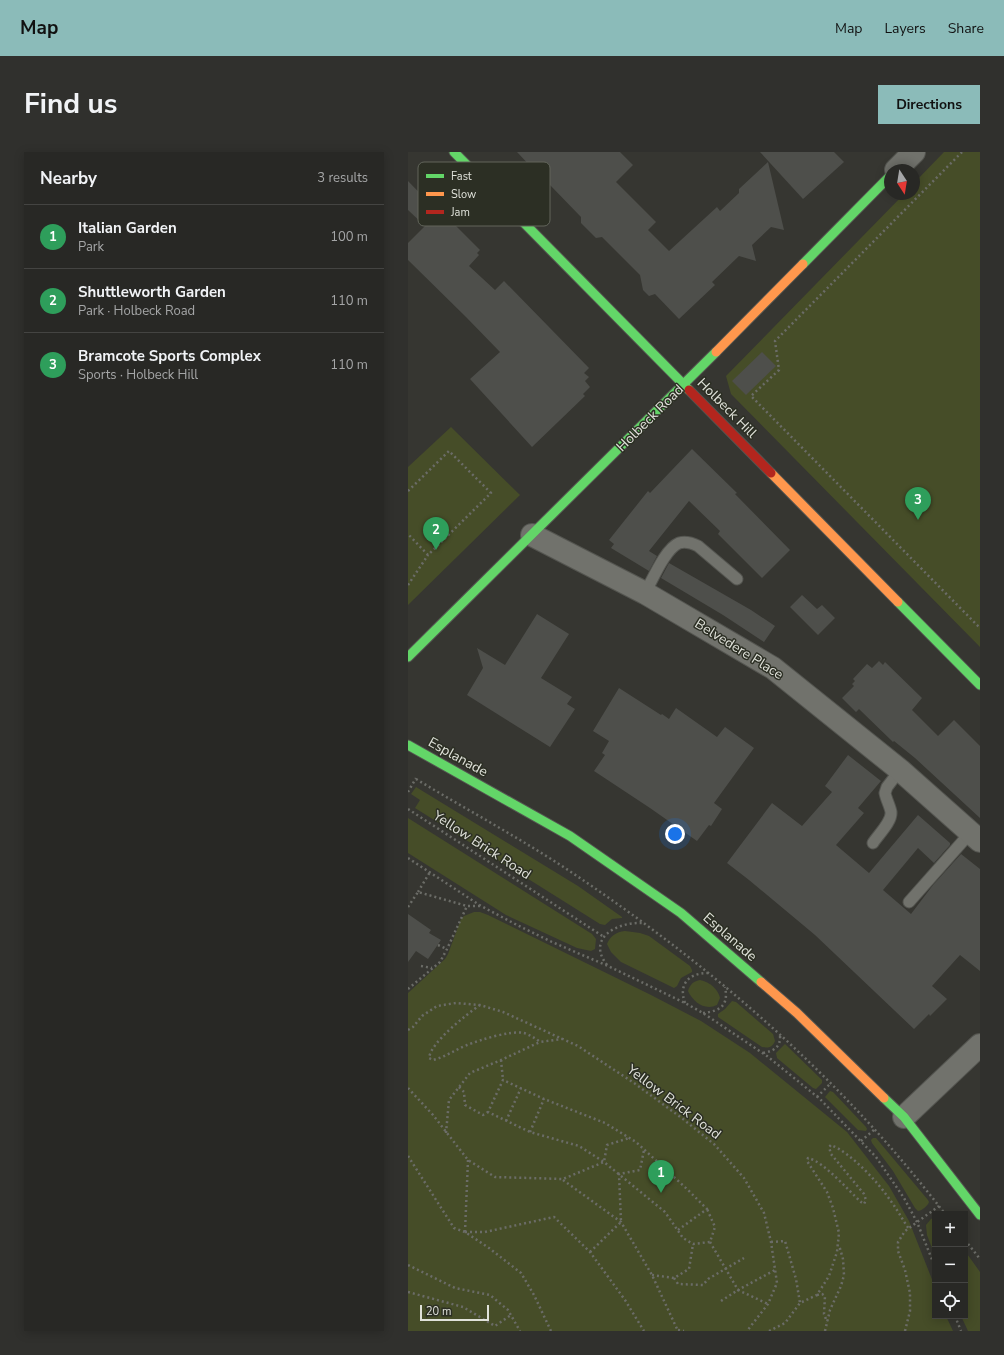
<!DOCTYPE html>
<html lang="en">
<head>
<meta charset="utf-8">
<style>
  :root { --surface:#282825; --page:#30302d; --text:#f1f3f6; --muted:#a5a6a7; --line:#444442; --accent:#8bbbb9 }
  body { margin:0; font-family:"Nunito Sans",sans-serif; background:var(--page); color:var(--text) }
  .controls { position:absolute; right:12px; bottom:12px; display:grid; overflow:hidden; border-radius:0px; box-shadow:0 2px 10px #0003 }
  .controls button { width:36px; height:36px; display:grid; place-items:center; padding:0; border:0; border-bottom:1px solid var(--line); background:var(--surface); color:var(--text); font:20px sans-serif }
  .compass { position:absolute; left:476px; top:12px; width:36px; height:36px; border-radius:50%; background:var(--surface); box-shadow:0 2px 10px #0003; rotate:168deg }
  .scale { position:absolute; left:12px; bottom:10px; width:69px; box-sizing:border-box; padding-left:4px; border:2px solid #e0e2da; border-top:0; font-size:11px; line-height:14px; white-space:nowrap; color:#e0e2da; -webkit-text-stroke:3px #2c2f24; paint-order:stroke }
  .you { position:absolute; left:267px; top:682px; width:14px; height:14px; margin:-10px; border:3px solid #fff; border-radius:50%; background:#1a73e8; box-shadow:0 0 0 6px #1a73e833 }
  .badge { display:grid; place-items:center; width:26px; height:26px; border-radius:50%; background:var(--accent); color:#fff; font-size:13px; font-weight:700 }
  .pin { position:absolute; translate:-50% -33px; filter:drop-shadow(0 1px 2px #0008) }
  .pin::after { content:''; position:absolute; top:21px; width:14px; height:12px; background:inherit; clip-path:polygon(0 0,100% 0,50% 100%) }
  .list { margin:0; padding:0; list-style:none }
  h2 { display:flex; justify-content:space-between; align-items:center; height:52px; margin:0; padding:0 16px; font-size:17px }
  h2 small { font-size:13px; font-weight:400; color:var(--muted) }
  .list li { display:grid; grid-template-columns:26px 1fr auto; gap:12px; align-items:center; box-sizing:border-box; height:64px; padding:0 16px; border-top:1px solid var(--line) }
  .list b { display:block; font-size:15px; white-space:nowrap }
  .list p { margin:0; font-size:13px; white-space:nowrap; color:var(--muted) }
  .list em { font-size:13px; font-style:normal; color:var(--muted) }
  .icon { flex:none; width:22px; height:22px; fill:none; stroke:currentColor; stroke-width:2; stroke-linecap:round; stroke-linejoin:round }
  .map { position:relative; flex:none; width:572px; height:1179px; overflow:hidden; border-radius:0px }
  header { display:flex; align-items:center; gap:24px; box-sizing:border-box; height:56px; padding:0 20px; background:var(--accent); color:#111 }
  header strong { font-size:19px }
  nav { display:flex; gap:22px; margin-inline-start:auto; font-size:14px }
  .intro { display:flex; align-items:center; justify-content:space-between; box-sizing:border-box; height:96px; padding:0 24px }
  h1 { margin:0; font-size:28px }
  .button { padding:10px 18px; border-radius:0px; background:var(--accent); color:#111; font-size:14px; font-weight:700 }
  main { display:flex; gap:24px; padding:0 24px }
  aside { flex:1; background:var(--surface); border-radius:0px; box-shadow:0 2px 10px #0003 }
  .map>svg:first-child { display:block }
  .green { fill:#464d28 }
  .building { fill:#4e4f4b }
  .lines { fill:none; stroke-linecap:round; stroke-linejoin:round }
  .lane-casing { stroke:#545550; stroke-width:13 }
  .street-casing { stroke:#545550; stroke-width:24 }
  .fast-casing { stroke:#545550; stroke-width:11 }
  .slow-casing { stroke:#545550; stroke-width:11 }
  .jam-casing { stroke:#545550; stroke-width:11 }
  .path { stroke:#6b6c67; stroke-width:2.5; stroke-dasharray:2 3; stroke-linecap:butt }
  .lane { stroke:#71726c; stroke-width:11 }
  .street { stroke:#71726c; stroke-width:22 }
  .fast { stroke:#63d668; stroke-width:9 }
  .slow { stroke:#ff974d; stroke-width:9 }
  .jam { stroke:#b3261e; stroke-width:9 }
  .labels { text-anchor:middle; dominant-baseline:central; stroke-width:3; stroke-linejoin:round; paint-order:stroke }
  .street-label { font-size:14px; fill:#e0e2da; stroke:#2c2f24 }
  .key { fill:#2c2f24; stroke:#62655b; stroke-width:1 }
  .key-label { font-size:11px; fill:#e0e2da }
</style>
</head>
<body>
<header>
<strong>Map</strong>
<nav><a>Map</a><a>Layers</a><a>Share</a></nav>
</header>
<div class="intro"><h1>Find us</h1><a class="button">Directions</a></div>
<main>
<aside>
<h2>Nearby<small>3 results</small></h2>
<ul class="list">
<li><span class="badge" style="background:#2e9e5b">1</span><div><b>Italian Garden</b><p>Park</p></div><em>100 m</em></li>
<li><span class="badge" style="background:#2e9e5b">2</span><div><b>Shuttleworth Garden</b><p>Park · Holbeck Road</p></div><em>110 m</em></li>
<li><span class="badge" style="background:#2e9e5b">3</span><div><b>Bramcote Sports Complex</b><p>Sports · Holbeck Hill</p></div><em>110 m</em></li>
</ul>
</aside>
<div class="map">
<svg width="572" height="1179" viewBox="0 0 572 1179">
  <rect width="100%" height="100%" fill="#363631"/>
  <!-- green -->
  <g class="green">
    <path d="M536,0h36v495l-249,-253 -5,-18 178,-182h10v-11z"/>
    <path d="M43,275l69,68 -112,110v-138z"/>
    <path d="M8,635l162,99 44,31v1l-10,1 -7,6 -5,-1 -185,-116 5,-8 -9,-6z"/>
    <path d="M0,666l184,116 4,5 -1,10 -4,2 -14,-3 -71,-33 -98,-62z"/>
    <path d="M66,760h6l8,3 163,80 50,26 49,32 97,79 42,54 20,35 26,66v29h11l7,15h-545v-338l37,-34 3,-5 13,-35 3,-3z"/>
    <path d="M217,779l15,2 9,3 41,30 2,4v2l-11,6 -4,8 -3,2 -53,-26 -10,-10 -4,-8c3,-8 9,-12 18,-13z"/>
    <path d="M292,828c10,2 18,9 20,18l-3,7c-12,6 -24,-3 -29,-14 2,-7 6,-10 12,-11z"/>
    <path d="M324,849l4,1 37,32 2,7c-3,7 -7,7 -13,6l-44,-30v-3l7,-5z"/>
    <path d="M377,892l37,36v3l-6,6 -3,-1 -36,-30 -1,-5z"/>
    <path d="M422,939l3,1 33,35 1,2 -1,2 -8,-1 -33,-33z"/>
    <path d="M465,986h3l52,62 1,2c-1,4 -8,9 -11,9l-3,-3 -22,-37 -21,-28 -1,-3z"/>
    <path d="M527,1065v39l-8,-21 -1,-10 5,-6z"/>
    <path d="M557,1099l15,21v59h-12l-7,-15h4z"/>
  </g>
  <!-- building -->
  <g class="building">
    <path d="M109,0h103l13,13 -17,17 40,40 -8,8 21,21 48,-44 3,4 19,-18v-4l29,-27 16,68 -13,-3 -19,18 4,16 -17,-5 -27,26 3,3 -36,34 -24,-25 -6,2 -6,-6 -3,-15 -38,-38 -6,1 -15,-15v-6l-32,-33 -1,1z"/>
    <path d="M352,0h74l10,10 -41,37z"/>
    <path d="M0,29l36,37 2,-2 34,34 -3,3 2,2 -10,11 26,24 9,-9 85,87 -5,5 5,4 -4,4 5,6 -7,7 2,2 -53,51 -62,-68 30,-27 -34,-35 -58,-57v-17l17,-17 -17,-16z"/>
    <path d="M354,200l14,14 -30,29 -14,-14z"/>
    <path d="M284,297l45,44 -2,1 55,56 -28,28 -44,-44 2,-3 -31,-30 -40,50 8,5 -8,15 -38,-23 3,-4 -5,-4 39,-49 2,2z"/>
    <path d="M261,411l82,47 24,16 -11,16 -41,-27 -62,-37z"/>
    <path d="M394,443l15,14 5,-4 13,13 -17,17 -28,-28z"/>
    <path d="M129,462l32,20 -28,44 31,19 -5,7 8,5 -25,38 -83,-52 16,-27 -6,-20 28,17z"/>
    <path d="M471,509l4,4 2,-3 37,36 -10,12 26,26 16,-16 26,26v72l-65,-60 -21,-17 -1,1 -34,-33 -3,3 -14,-14 12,-12 -2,-2 3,-3 -2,-2 14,-15 5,4z"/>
    <path d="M211,536l42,27 1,-1 7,5 7,-11 41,29 8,-10 29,21 -40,55 8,6 -11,17 -2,-1 -12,16 -47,-33 -56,-37 11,-16 -3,-2 7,-12 -16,-10z"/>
    <path d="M440,603l33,26 -23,27 6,5 -28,32 33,28 49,-58 32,28v2l-16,18 -16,-15 -35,42 28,24 22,-29 28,-31 19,15v102l-20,-16 -28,31 15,13 -17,17 -1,-2 -15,15 -99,-94 -66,-55 -22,-17 45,-60 30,23 30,-34 -7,-6z"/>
    <path d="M0,762l23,16 -2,3 12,7 -13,19 -12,-8 -8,11z"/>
  </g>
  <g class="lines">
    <defs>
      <g id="lane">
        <path d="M237,441c8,-14 20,-44 34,-50 7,-2 13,0 19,3l39,33"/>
        <path d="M465,691c5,-8 19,-21 18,-31 -1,-6 -5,-13 -6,-19l2,-6 13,-17"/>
        <path d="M501,750l62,-70"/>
      </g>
      <g id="street">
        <path d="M488,18l18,-18"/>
        <path d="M124,383l113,58 128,75 127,102 80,71"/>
        <path d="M496,965l76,-72"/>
      </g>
      <g id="fast">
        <path d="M46,0l235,238"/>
        <path d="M395,112l87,-88"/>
        <path d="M490,450l82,83"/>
        <path d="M0,505l308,-305"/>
        <path d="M0,593l162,91 111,77 80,69"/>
        <path d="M476,946l20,19 76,98"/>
      </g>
      <g id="slow">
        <path d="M308,200l87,-88"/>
        <path d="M363,321l127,129"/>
        <path d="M353,830l36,31 87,85"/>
      </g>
      <path id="jam" d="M281,238l82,83"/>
    </defs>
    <!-- lane casing -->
    <use href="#lane" class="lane-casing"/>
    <!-- street casing -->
    <use href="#street" class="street-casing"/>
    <!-- fast casing -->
    <use href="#fast" class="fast-casing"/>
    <!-- slow casing -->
    <use href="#slow" class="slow-casing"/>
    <!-- jam casing -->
    <use href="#jam" class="jam-casing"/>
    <!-- path -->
    <g class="path">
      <path d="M554,0l-187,189 4,29 -28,26 229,232"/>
      <path d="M0,339l41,-40 42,42 -63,62 -20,-21"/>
      <path d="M0,433l20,-30"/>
      <path d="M8,627c48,29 98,56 146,87 145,96 277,209 383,348"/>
      <path d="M0,640l8,-14"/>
      <path d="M0,657l196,128"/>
      <path d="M0,706l73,48 36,19 35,17 56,24 77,37 18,10 64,43 53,43 56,58 28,41 13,24 18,45"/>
      <path d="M10,740l12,-20"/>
      <path d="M0,755l10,-15 49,14h14"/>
      <path d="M30,793l9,4"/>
      <path d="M199,813c-21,-27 10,-43 35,-42"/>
      <path d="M13,814l11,2"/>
      <path d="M0,837l32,-27 7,-13 20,-43"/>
      <path d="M277,851c-7,-19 4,-30 23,-30"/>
      <path d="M72,853c-14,10 -49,37 -51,53l4,2c12,-3 22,-10 34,-15 13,-5 44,-15 57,-12 6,2 11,5 16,9l22,-3"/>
      <path d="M295,861c17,-2 26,-7 22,-26"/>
      <path d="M0,878l5,-3 9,-11 15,-10 19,-3 24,2 23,7 75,34 56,37 49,36 32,26 29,33 20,35 7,29 6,41 -9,21 -21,27"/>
      <path d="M355,901c11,-2 18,-6 17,-18"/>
      <path d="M93,908l2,20"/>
      <path d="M51,935l5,5 1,13 18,10 5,-3"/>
      <path d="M0,936l25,27 35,45 27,17 68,2 41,-17 3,-17 22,-7"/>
      <path d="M409,945l14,-14"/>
      <path d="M98,969l15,-33"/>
      <path d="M122,980l14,-33"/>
      <path d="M38,981l3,-33 21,-27 31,-13 39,-18"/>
      <path d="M453,989l14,-12"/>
      <path d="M0,1004l46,72 11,4 24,16 32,25 13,22 17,36"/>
      <path d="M155,1028l58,42 31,53 26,56"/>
      <path d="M270,1078l29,-21 -19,-19 -52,-48 -31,-19 -61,-24 -41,-19 -15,32 42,20 49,14 25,16 61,50 18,26 10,6 17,-2 5,-15 -8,-18"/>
      <path d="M57,1080h20l69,-15 36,35 35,48 19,31"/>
      <path d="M57,1080l3,-72"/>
      <path d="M557,1088l15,19"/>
      <path d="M302,1090l28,48 37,-20"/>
      <path d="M363,1090l14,-1 11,38 4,24"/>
      <path d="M182,1100l31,-30 -2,-48 21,-4 4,-20"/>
      <path d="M0,1113l47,23 35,7 18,15 12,21"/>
      <path d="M244,1123l22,3 15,-9 4,-25"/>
      <path d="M266,1126l4,6 25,1 5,-6 36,-21"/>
      <path d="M0,1140l55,15 32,19 16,-11"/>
      <path d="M409,1143l5,-1 3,2 -1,18 3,8"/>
      <path d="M313,1149l17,-11 30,14"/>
      <path d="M547,1164l6,15"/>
      <path d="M270,1178l6,1"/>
      <path d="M361,1179l16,-8 15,-20 17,-8 12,-19 8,-24 2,-19 -6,-25 -6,-16 -20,-31 1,-3c15,3 41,33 53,44l3,2 2,-4 -2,-6 -33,-40 -2,-7 2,-2c20,8 47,37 59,55 7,9 12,19 19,29"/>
      <path d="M417,1179l5,-21 11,-24 3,-11 -1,-16 -4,-14"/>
      <path d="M497,1179l5,-20v-18l-5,-23 -7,-19v-9l7,-11 34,-25"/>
    </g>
    <!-- lane -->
    <use href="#lane" class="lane"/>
    <!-- street -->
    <use href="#street" class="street"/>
    <!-- fast -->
    <use href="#fast" class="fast"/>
    <!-- slow -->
    <use href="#slow" class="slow"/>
    <!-- jam -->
    <use href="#jam" class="jam"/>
  </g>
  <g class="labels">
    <!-- street labels -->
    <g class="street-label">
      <text transform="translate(319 256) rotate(45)">Holbeck Hill</text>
      <text transform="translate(242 266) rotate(-45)">Holbeck Road</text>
      <text transform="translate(331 497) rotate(32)">Belvedere Place</text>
      <text transform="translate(50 605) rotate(29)">Esplanade</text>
      <text transform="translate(74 693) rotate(33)">Yellow Brick Road</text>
      <text transform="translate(322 785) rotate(41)">Esplanade</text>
      <text transform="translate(266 950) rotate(37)">Yellow Brick Road</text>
    </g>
  </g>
  <!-- legend -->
  <rect x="10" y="10" width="132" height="64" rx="6" class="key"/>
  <rect x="18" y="22" width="18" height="4" fill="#63d668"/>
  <rect x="18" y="40" width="18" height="4" fill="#ff974d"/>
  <rect x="18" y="58" width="18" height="4" fill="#b3261e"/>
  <g class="key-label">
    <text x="43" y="28">Fast</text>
    <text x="43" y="46">Slow</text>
    <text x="43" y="64">Jam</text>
  </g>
</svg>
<div class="controls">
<button>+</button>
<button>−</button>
<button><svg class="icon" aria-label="locate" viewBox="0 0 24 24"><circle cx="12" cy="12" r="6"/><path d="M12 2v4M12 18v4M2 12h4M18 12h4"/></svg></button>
</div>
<svg class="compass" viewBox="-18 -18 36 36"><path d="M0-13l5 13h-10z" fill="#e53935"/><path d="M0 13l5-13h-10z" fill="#a5a6a7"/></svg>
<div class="scale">20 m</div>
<div class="you"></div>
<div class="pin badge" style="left:253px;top:1041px;background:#2e9e5b">1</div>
<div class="pin badge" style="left:28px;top:398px;background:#2e9e5b">2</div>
<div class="pin badge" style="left:510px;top:368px;background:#2e9e5b">3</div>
</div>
</main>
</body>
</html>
